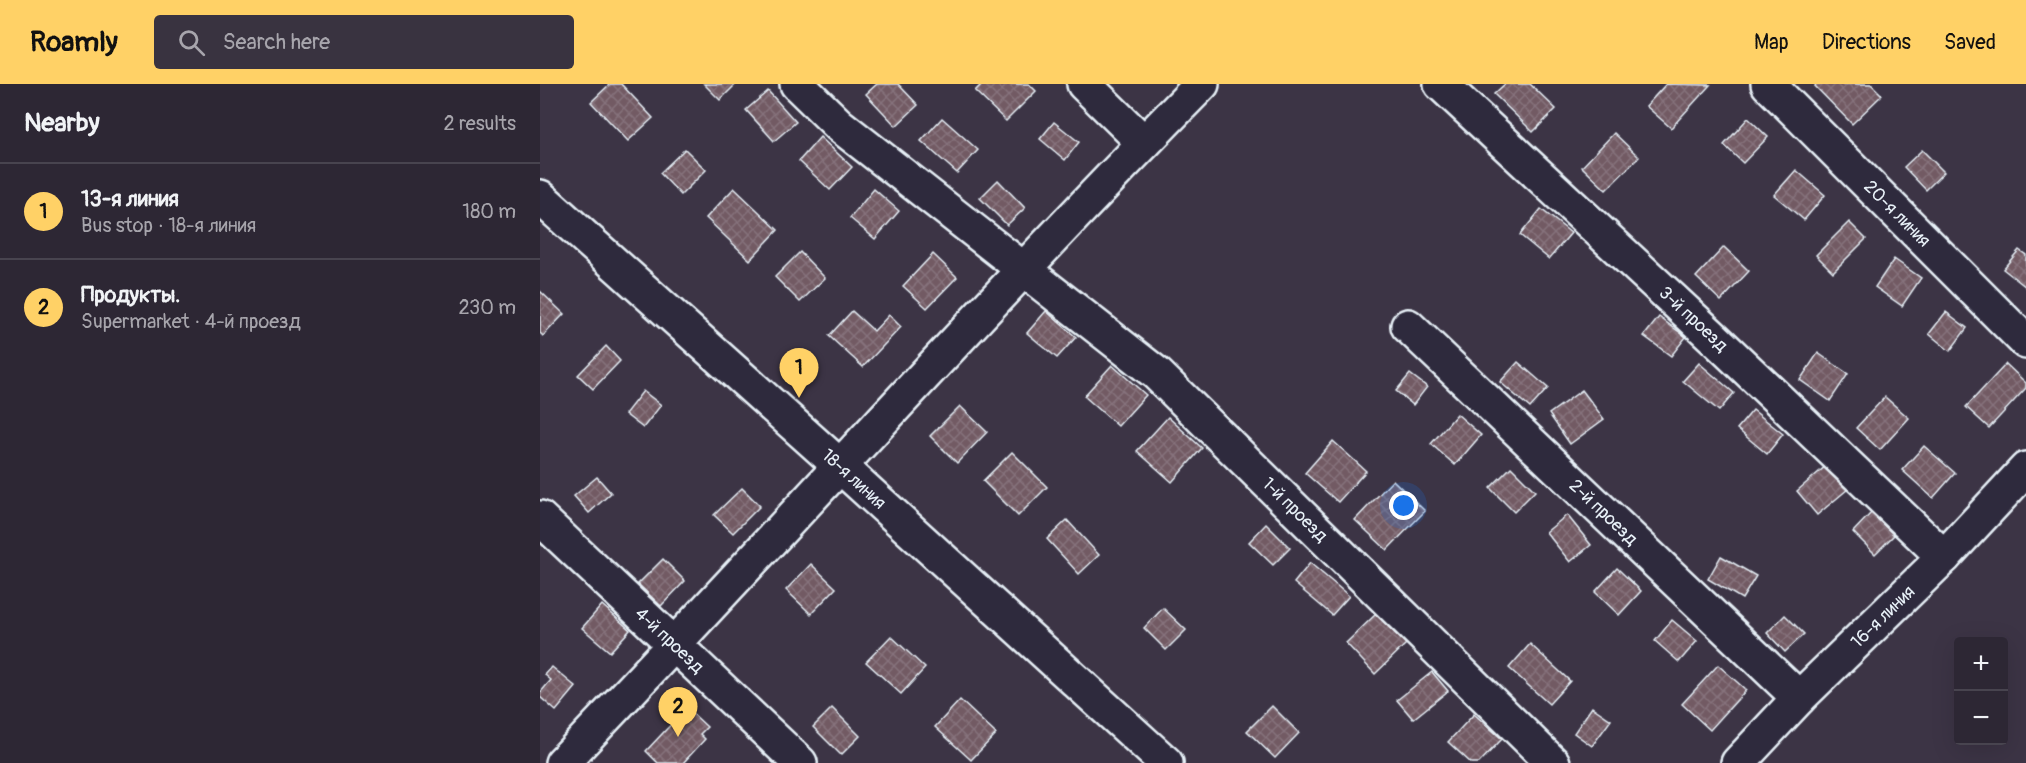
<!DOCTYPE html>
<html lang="en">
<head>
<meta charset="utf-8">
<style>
  :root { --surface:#2d2734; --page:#393340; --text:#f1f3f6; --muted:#a7a5ac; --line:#48444f; --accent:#ffd166 }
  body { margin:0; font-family:Pangolin,sans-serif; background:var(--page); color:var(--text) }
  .controls { position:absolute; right:18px; bottom:18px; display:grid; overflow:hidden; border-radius:6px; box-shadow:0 6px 24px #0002 }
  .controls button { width:54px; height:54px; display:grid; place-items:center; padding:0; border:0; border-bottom:2px solid var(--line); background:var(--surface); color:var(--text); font:30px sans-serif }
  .you { position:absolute; left:864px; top:422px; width:21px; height:21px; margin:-15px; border:4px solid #fff; border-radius:50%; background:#1a73e8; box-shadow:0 0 0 9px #1a73e833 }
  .badge { display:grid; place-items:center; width:39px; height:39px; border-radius:50%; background:var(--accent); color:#111; font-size:20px; font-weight:700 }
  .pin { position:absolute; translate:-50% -50px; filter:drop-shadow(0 2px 3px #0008) }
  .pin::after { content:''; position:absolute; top:32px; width:21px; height:18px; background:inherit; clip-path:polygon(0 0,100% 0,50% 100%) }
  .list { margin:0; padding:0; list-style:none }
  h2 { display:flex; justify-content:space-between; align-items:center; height:78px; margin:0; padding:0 24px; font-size:26px }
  h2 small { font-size:20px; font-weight:400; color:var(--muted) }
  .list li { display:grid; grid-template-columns:39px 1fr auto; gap:18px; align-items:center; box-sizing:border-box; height:96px; padding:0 24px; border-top:2px solid var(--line) }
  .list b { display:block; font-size:22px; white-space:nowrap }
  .list p { margin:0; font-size:20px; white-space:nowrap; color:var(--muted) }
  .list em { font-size:20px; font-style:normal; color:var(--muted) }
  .icon { flex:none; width:33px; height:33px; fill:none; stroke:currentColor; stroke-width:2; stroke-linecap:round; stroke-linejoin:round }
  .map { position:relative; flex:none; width:1486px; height:679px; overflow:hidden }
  header { display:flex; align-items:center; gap:36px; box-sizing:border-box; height:84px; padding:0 30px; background:var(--accent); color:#111 }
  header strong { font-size:28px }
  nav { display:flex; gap:33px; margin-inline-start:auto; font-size:21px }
  .search { width:420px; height:54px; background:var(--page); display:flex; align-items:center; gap:15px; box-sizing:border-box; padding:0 21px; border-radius:6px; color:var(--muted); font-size:22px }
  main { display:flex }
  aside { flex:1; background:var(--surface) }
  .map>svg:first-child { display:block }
  .building { fill:url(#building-cross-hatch); stroke:#e8f1f8; stroke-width:1.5 }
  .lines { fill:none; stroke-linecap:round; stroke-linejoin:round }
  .minor-casing { stroke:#e8f1f8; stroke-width:38 }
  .minor { stroke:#2f2a3d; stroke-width:33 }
  .labels { text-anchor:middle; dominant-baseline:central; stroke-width:4.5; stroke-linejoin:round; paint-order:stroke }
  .street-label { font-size:18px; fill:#e8f1f8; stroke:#2f2a3d }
</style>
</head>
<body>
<header>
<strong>Roamly</strong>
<div class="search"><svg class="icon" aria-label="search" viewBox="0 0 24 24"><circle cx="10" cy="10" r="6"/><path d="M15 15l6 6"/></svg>Search here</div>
<nav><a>Map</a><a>Directions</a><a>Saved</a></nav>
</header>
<main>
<aside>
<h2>Nearby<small>2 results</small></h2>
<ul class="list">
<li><span class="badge">1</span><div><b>13-я линия</b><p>Bus stop · 18-я линия</p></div><em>180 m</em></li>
<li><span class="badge">2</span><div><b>Продукты.</b><p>Supermarket · 4-й проезд</p></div><em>230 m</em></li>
</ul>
</aside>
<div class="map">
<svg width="1486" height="679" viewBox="0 0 1486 679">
  <defs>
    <pattern id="building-cross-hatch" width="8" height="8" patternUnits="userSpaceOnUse" patternTransform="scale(1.5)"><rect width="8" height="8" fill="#725a64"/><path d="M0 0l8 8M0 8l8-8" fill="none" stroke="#86727b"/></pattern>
  </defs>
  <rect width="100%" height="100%" fill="#3c3445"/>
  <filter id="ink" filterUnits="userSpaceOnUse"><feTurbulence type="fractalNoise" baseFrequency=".0167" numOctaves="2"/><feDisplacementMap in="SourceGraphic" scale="12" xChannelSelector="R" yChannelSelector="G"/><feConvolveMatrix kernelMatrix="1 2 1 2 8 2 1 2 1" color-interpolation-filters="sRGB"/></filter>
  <g filter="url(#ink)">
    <!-- building -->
    <g class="building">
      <path d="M70,0h11l32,34 -25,23 -37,-39z"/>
      <path d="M164,0h32l-16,16z"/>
      <path d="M337,0h21l20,21 -22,21 -30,-32z"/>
      <path d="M442,0h47l7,7 -30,30 -31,-30z"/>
      <path d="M965,0h25l26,25 -23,23 -39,-38z"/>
      <path d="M1126,0l44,1 -39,43 -25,-22z"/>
      <path d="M1276,0h55l11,11 -30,29 -37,-38z"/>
      <path d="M228,7l28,31 -22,19 -28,-31z"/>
      <path d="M402,34l36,32 -21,23 -36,-32z"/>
      <path d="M1208,34l20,19 -25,26 -19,-18z"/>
      <path d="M514,38l25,20 -14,18 -25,-21z"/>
      <path d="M1074,49l25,24 -33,33 -24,-23z"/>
      <path d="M280,53l32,30 -22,23 -31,-29z"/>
      <path d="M145,65l21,21 -25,25 -21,-22z"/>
      <path d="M1382,66l22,22 -18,18 -22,-23z"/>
      <path d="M1256,86l29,25 -21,25 -30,-25z"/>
      <path d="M458,96l27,28 -18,17 -27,-27z"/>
      <path d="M194,104l44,42 -28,30 -44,-42z"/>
      <path d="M334,105l25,22 -24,28 -25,-21z"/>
      <path d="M1001,125l30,24 -22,26 -29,-24z"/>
      <path d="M1309,138l17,17 -33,33 -17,-17z"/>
      <path d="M1184,163l25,24 -28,30 -25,-24z"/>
      <path d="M1479,166l7,5v32l-23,-18z"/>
      <path d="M260,168l25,26 -25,24 -25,-25z"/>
      <path d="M393,170l24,23 -30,31 -24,-22z"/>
      <path d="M1354,175l27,19 -19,28 -27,-19z"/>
      <path d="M0,207l24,23 -21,22 -3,-3z"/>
      <path d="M312,227l22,20 15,-16 12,12 -38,40 -34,-31z"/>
      <path d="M506,227l30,26 -19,21 -30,-25z"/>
      <path d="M1406,228l21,16 -17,23 -21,-17z"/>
      <path d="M1119,233l27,20 -15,19 -27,-20z"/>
      <path d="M66,262l14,15 -27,28 -15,-14z"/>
      <path d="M1278,269l30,21 -18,27 -30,-21z"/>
      <path d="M978,278l30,26 -18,20 -30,-26z"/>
      <path d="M1159,279l35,30 -15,18 -36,-30z"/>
      <path d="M1466,280l20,19v5l-37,40 -23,-21z"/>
      <path d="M572,281l34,30 -28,31 -34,-30z"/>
      <path d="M870,290l17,13 -14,18 -17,-14z"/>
      <path d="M1042,306l22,29 -34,25 -21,-30z"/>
      <path d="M103,307l18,14 -18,23 -18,-14z"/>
      <path d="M1345,313l24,21 -29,32 -24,-22z"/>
      <path d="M420,322l27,26 -30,31 -27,-27z"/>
      <path d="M1213,326l30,24 -16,20 -30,-25z"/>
      <path d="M917,330l24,21 -26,30 -24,-21z"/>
      <path d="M628,333l34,31 -30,34 -35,-31z"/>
      <path d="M793,357l33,30 -28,31 -33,-29z"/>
      <path d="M1384,362l31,27 -22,25 -31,-28z"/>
      <path d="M472,368l35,35 -29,29 -35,-35z"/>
      <path d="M1287,381l21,24 -31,26 -20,-24z"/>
      <path d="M971,383l24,24 -21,21 -24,-24z"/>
      <path d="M57,393l14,16 -22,20 -15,-17z"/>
      <path d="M853,396l32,31 -38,39 -32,-30z"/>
      <path d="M202,404l18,18 -27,27 -19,-18z"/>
      <path d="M1331,429l23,22 -19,19 -22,-22z"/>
      <path d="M1027,431l24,30 -21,17 -24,-30z"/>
      <path d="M527,436l32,35 -20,19 -32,-35z"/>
      <path d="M726,440l24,24 -17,17 -24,-23z"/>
      <path d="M1181,472l35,20 -14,23 -34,-20z"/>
      <path d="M123,475l22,22 -24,25 -23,-22z"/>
      <path d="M770,479l39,33 -17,19 -38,-32z"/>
      <path d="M271,480l25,24 -25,26 -25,-24z"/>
      <path d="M1077,484l24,23 -22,24 -24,-23z"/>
      <path d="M62,521l28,25 -20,22 -28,-24z"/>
      <path d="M623,524l23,22 -20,20 -22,-22z"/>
      <path d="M836,530l30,30 -31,30 -29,-31z"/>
      <path d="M1245,531l19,19 -19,18 -18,-19z"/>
      <path d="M1132,536l25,21 -18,21 -24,-21z"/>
      <path d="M351,552l34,32 -24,26 -35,-32z"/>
      <path d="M990,560l40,37 -21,23 -40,-36z"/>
      <path d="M1178,581l28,25 -36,40 -28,-26z"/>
      <path d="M12,583l24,20 -20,24 -16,-14v-4l11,-13 -6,-5z"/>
      <path d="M892,588l16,19 -35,28 -16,-19z"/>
      <path d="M420,616l36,34 -25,26 -36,-33z"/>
      <path d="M732,622l27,27 -24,25 -28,-27z"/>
      <path d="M1052,623l19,13 -19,26 -18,-13z"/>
      <path d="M292,624l28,28 -19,19 -28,-28z"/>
      <path d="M151,628l16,15 -7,7 5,5 -22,24h-25l-12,-12 34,-36 4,5z"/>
      <path d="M934,630l28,25 -23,24h-8l-23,-21z"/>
    </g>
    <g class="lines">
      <defs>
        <g id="minor">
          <path id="s1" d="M257,0l42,41 317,248 397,390"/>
          <path d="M544,0l60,59"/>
          <path id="s2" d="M901,0l271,252 232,221"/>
          <path id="s3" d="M1228,0l258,258"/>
          <path id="s4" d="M0,113l300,269 326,297"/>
          <path id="s5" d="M868,242l391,372"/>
          <path id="s6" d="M0,434l260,245"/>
          <path d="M22,679c215,-225 422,-458 640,-679"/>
          <path id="s7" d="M1198,679l61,-65 145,-141 82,-88"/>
        </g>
      </defs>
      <!-- minor casing -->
      <use href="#minor" class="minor-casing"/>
      <!-- minor -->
      <use href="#minor" class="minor"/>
    </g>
  </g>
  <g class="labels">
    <!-- street labels -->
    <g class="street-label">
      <text stroke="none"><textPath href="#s3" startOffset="183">20-я линия</textPath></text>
      <text stroke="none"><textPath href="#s2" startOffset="345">3-й проезд</textPath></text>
      <text stroke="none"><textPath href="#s4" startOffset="422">18-я линия</textPath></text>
      <text stroke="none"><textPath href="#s1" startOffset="656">1-й проезд</textPath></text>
      <text stroke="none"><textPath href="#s5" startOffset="270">2-й проезд</textPath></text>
      <text stroke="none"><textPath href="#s7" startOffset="206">16-я линия</textPath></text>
      <text stroke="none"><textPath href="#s6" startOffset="178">4-й проезд</textPath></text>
    </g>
  </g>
</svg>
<div class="controls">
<button>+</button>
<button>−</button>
</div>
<div class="you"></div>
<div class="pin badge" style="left:259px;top:314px">1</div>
<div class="pin badge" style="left:138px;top:653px">2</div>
</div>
</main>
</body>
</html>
